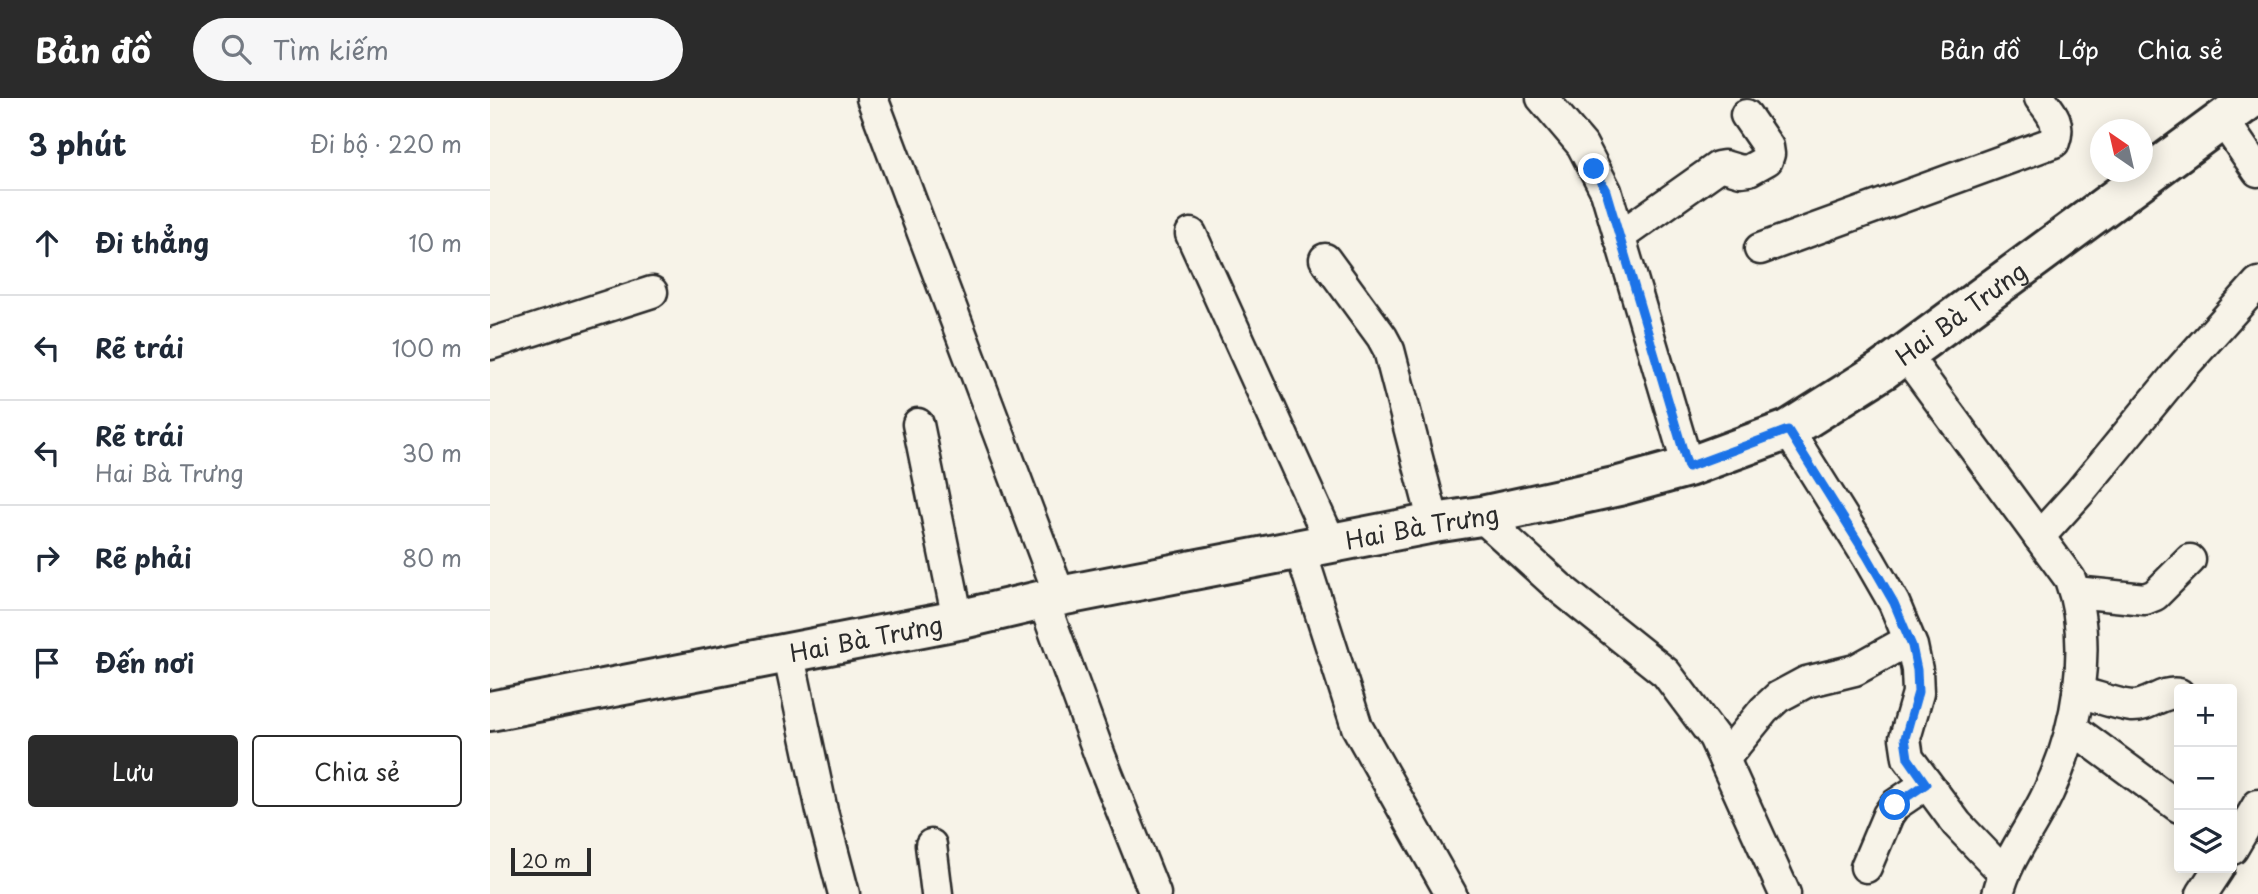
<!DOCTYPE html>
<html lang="vi">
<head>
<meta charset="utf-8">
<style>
  :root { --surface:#fff; --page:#f6f6f7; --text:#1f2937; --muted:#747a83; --line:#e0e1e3; --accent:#2b2b2b }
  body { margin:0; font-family:"Playpen Sans",sans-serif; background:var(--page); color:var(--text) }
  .controls { position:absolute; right:21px; bottom:21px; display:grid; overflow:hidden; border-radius:7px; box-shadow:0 4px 18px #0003 }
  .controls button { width:63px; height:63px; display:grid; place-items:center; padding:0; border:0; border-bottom:2px solid var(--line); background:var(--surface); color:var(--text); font:35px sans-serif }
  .compass { position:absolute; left:1600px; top:21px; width:63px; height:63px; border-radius:50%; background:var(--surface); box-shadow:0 4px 18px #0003; rotate:326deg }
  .scale { position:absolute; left:21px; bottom:18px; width:80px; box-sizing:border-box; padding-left:7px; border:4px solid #2b2b2b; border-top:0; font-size:19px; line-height:24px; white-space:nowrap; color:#2b2b2b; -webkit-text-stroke:5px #f7f3e8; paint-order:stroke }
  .stop { position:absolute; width:21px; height:21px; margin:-16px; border:5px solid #1a73e8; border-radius:50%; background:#fff }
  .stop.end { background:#1a73e8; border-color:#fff; box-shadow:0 2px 7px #0008 }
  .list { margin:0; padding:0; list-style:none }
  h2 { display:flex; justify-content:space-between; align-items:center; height:91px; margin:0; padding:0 28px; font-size:30px }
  h2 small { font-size:23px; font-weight:400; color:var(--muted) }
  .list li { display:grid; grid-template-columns:46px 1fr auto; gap:21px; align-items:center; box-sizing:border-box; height:105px; padding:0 28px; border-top:2px solid var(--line) }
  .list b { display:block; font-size:26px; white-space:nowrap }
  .list p { margin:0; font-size:23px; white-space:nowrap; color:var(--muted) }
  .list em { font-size:23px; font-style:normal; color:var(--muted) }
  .actions { display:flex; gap:14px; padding:21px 28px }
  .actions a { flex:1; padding:16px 0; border:2px solid var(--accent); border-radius:7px; text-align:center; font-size:24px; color:var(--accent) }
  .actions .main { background:var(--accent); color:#fff }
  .icon { flex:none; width:38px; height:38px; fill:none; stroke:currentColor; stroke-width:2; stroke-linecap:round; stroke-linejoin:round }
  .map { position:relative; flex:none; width:1768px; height:796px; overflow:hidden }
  header { display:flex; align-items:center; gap:42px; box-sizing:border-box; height:98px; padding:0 35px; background:var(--accent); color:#fff }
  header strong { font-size:33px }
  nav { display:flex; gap:38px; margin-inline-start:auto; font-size:24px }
  .search { width:490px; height:63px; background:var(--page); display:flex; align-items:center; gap:18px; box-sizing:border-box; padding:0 24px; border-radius:38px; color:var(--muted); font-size:26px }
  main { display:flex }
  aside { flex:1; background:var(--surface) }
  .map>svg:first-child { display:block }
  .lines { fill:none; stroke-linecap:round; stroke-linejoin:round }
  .street-casing { stroke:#2b2b2b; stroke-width:35 }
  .secondary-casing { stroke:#2b2b2b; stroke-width:44 }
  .street { stroke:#f7f3e8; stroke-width:30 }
  .secondary { stroke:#f7f3e8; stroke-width:38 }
  .route { stroke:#1a73e8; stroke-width:9 }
  .labels { text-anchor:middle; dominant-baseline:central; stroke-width:6; stroke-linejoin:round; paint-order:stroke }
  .street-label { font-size:24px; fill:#2b2b2b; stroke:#f7f3e8 }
</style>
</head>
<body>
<header>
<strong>Bản đồ</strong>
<div class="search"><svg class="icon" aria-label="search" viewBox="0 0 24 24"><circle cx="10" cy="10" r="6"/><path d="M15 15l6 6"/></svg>Tìm kiếm</div>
<nav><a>Bản đồ</a><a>Lớp</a><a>Chia sẻ</a></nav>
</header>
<main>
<aside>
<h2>3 phút<small>Đi bộ · 220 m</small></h2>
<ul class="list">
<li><svg class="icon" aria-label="ahead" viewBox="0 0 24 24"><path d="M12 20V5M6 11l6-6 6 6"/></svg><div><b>Đi thẳng</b></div><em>10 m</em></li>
<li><svg class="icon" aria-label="left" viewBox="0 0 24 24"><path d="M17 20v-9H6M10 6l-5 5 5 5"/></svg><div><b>Rẽ trái</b></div><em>100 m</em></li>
<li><svg class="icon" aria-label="left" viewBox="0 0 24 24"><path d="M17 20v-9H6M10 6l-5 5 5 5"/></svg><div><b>Rẽ trái</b><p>Hai Bà Trưng</p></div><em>30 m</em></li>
<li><svg class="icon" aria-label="right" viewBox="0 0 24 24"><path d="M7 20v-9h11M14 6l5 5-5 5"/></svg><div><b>Rẽ phải</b></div><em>80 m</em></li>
<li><svg class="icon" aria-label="arrive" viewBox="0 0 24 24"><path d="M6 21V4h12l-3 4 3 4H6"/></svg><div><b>Đến nơi</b></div></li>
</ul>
<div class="actions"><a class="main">Lưu</a><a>Chia sẻ</a></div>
</aside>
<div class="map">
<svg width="1768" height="796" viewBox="0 0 1768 796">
  <rect width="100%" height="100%" fill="#f7f3e8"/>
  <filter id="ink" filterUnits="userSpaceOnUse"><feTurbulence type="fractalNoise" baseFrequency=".0143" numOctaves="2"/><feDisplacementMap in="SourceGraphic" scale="14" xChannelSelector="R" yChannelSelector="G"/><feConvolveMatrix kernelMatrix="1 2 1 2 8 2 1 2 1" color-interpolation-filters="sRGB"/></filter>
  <g filter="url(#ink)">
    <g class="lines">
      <defs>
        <g id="street">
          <path d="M382,0l188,498"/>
          <path d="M1052,0l40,47 24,46 82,276"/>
          <path d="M1733,22l35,51"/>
          <path d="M701,136l140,309"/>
          <path d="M1129,139l99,-70 6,-1 17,5 8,-1 18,-10 2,-6 -1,-7 -22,-32"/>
          <path d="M1270,151l294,-107c7,-19 -2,-29 -14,-44"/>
          <path d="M835,161l57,78 7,13 45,173"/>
          <path d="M0,246l162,-52"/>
          <path d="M1415,256l165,225c24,66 7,153 -22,214 -16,35 -41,64 -50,101"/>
          <path d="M428,326l40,196"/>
          <path d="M1298,332l79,126 27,47 18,43 5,24 1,23 -13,45 3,20 49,66 46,48"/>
          <path d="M991,418l79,72 106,85 48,64 71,157"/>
          <path d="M1549,439l40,-44 101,-123 78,-87"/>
          <path d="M810,451l57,178 94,167"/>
          <path d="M1585,494l70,7 10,-4 35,-35"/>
          <path d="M553,502l57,156 55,138"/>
          <path d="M298,554l34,159 22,83"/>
          <path d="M1588,594c17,4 36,12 54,14 17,1 31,-16 47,-12"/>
          <path d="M1582,630l107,79"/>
          <path d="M1234,661l40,-49 14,-13 28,-15 49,-12 54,-30"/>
          <path d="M441,747l6,49"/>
          <path d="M1742,751l26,-44"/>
          <path d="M1376,769l22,-52 7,-10 31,-21"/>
          <path d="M1712,796l17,-26"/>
        </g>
        <g id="secondary">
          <path id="s1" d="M0,613l468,-91 102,-24 374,-73 47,-7 138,-30 69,-19 100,-37 95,-60 369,-272"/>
        </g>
      </defs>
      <!-- street casing -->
      <use href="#street" class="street-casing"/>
      <!-- secondary casing -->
      <use href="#secondary" class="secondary-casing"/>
      <!-- street -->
      <use href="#street" class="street"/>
      <!-- secondary -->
      <use href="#secondary" class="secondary"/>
    </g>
  </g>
  <g class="lines" filter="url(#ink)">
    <!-- route -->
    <path class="route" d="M1104,71l12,22 82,276 100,-37 79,126 27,47 18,43 5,24 1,22 -13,46 3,20 18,26 -31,21"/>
  </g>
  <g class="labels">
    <!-- street labels -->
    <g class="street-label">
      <text stroke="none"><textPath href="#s1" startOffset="1538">Hai Bà Trưng</textPath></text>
      <text stroke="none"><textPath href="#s1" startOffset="950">Hai Bà Trưng</textPath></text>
      <text stroke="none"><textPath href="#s1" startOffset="383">Hai Bà Trưng</textPath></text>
    </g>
  </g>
</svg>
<div class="controls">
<button>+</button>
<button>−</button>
<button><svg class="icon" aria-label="layers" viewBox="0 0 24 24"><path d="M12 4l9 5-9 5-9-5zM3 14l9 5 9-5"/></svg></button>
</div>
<svg class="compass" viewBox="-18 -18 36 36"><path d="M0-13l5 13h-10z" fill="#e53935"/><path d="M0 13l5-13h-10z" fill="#747a83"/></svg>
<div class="scale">20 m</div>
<div class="stop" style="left:1405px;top:707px"></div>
<div class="stop end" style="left:1104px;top:71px"></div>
</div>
</main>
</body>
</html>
